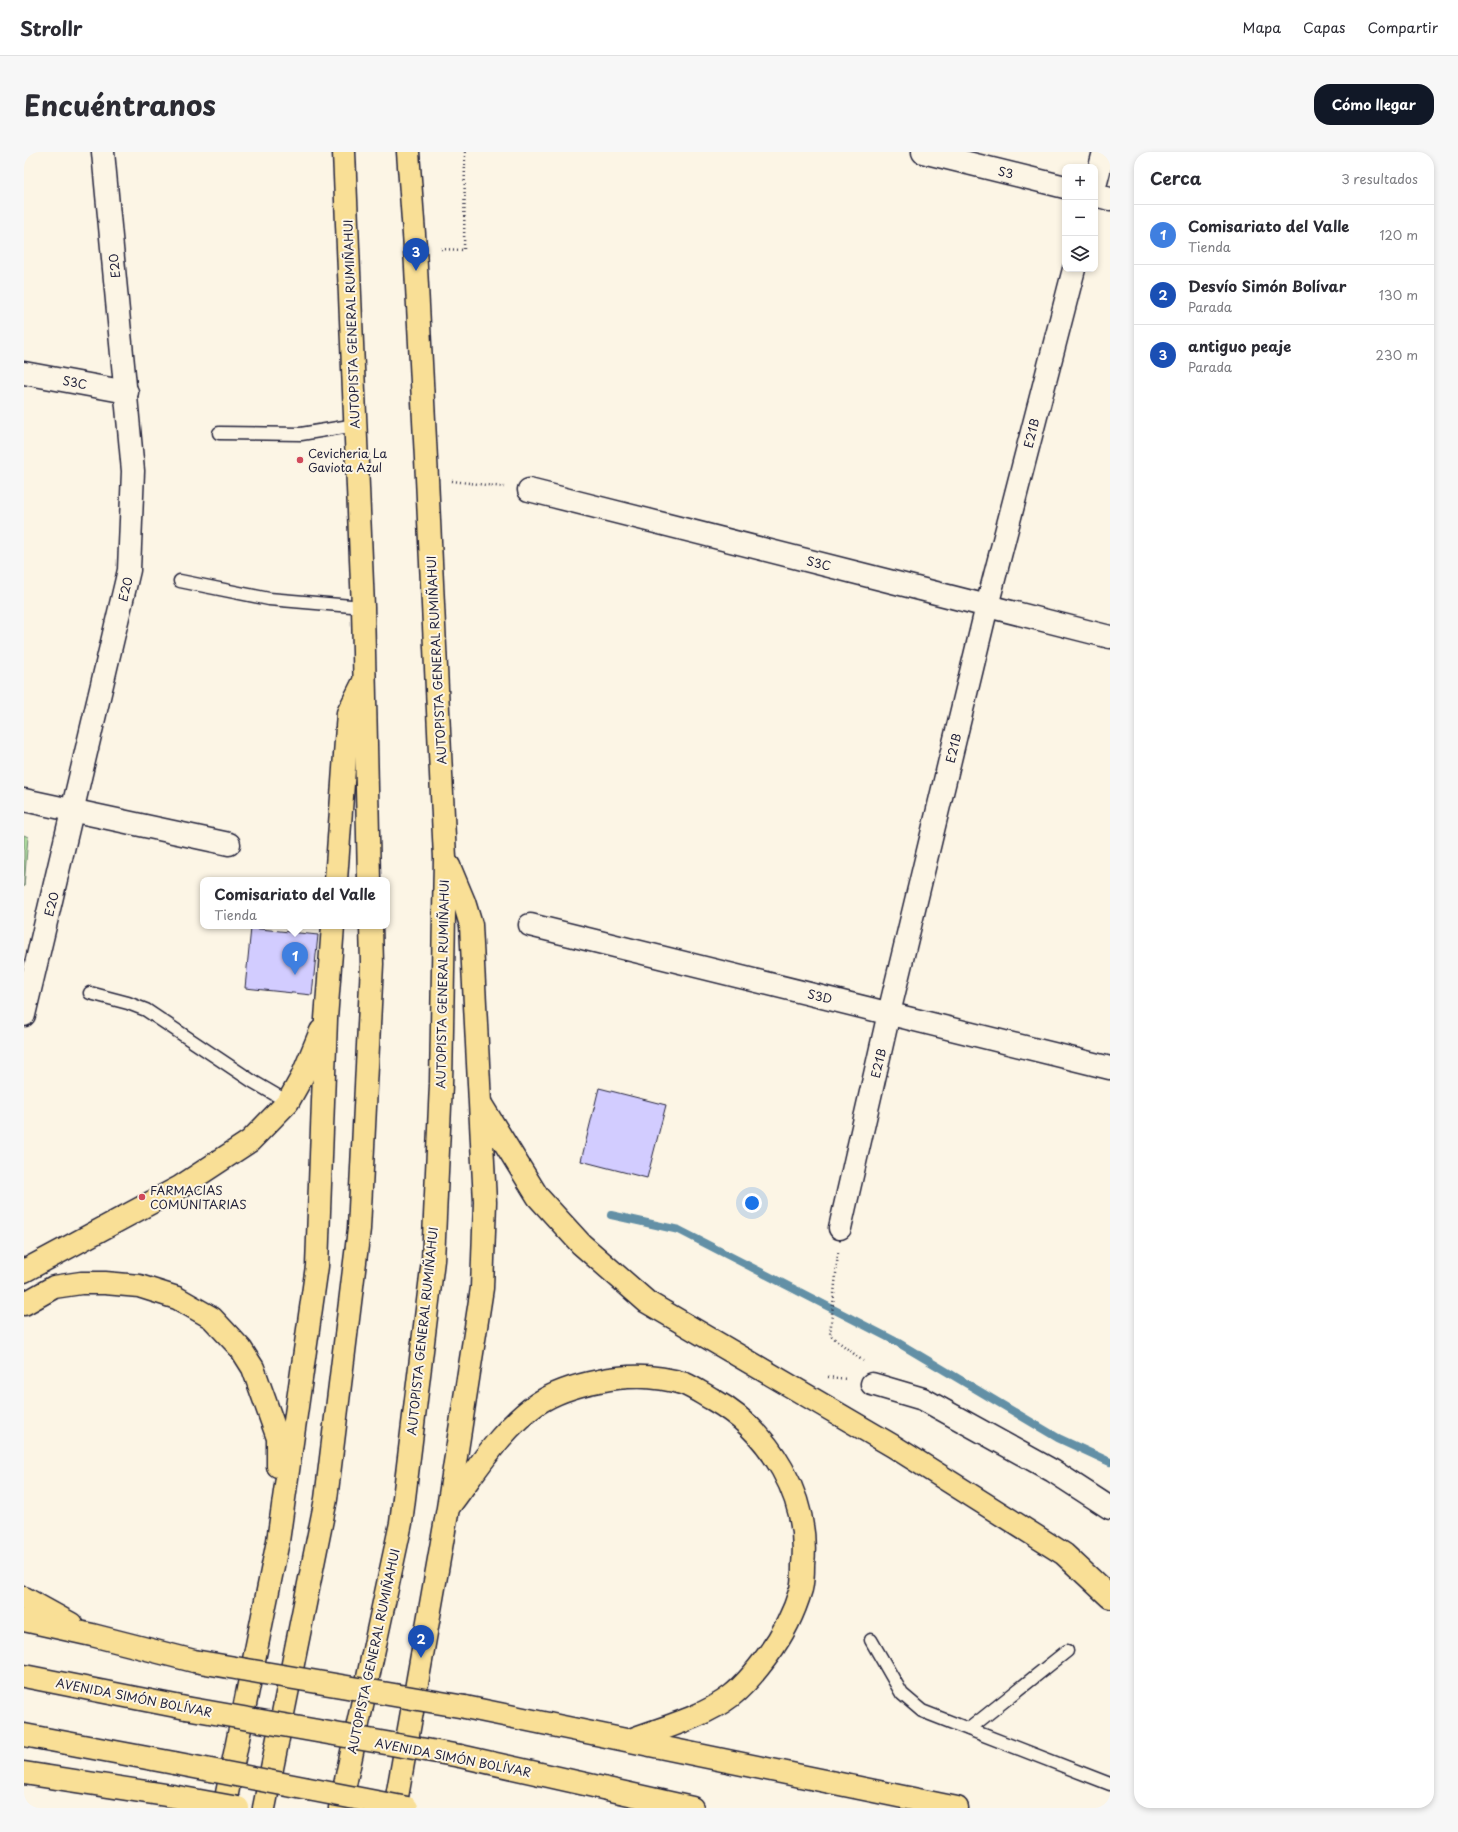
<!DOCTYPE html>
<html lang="es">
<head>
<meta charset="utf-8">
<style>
  :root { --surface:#fff; --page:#f7f7f7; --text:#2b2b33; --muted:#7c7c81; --line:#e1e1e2; --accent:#111827 }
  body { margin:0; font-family:"Playpen Sans",sans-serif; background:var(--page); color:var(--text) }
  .controls { position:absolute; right:12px; top:12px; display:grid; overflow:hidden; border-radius:8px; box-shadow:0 2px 6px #0003 }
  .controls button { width:36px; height:36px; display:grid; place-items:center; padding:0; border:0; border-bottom:1px solid var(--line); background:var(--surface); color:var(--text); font:20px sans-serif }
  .you { position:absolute; left:728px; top:1051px; width:14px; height:14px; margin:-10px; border:3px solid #fff; border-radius:50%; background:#1a73e8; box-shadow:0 0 0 6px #1a73e833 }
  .badge { display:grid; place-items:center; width:26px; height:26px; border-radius:50%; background:var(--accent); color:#fff; font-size:13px; font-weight:700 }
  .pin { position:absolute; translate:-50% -33px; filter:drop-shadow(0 1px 2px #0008) }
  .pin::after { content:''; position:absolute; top:21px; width:14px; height:12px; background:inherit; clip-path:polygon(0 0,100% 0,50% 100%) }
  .popup { position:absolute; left:176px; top:725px; width:190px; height:52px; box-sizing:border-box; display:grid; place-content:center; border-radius:8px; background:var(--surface); filter:drop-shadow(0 1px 3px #0005); font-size:13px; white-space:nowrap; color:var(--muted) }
  .popup b { font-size:15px; color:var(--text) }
  .popup::after { content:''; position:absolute; left:50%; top:100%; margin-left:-8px; border:8px solid transparent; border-top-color:var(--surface) }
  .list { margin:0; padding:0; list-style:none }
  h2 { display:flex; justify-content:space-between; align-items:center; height:52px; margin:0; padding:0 16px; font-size:17px }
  h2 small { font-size:13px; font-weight:400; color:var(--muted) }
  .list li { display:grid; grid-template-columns:26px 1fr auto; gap:12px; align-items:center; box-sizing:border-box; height:60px; padding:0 16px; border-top:1px solid var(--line) }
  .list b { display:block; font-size:15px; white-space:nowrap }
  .list p { margin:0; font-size:13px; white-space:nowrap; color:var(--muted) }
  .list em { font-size:13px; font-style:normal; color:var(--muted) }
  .icon { flex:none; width:22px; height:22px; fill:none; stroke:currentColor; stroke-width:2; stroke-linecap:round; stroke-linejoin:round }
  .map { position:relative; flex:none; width:1086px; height:1656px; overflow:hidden; border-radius:16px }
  header { display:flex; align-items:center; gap:24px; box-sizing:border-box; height:56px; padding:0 20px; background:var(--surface); border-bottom:1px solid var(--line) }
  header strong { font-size:19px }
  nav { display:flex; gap:22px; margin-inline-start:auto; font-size:14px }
  .intro { display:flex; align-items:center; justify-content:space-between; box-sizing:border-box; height:96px; padding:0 24px }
  h1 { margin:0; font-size:28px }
  .button { padding:10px 18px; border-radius:16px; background:var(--accent); color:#fff; font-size:14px; font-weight:700 }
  main { display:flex; gap:24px; padding:0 24px }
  aside { flex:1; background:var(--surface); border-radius:16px; box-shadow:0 2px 6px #0003 }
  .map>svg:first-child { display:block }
  .green { fill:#b1e0a0; stroke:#6a816e }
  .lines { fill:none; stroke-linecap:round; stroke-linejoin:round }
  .stream { stroke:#6390a6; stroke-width:8 }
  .building { fill:#d2ccff; stroke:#22223b }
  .lane-casing { stroke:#22223b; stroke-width:15 }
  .street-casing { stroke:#22223b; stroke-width:25 }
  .highway-casing { stroke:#22223b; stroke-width:25 }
  .path { stroke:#22223b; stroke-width:2.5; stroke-dasharray:1 3; stroke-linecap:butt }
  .lane { stroke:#fcf5e5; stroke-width:12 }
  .street { stroke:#fcf5e5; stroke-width:22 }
  .highway { stroke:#f9df96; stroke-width:22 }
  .highway-bridge-casing { stroke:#22223b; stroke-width:25; stroke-linecap:butt }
  .highway-bridge { stroke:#f9df96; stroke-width:22 }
  .poi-dot { fill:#d1495b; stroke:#fcf5e5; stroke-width:1.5 }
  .labels { text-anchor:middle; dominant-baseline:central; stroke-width:4; stroke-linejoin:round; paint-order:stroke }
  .street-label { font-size:12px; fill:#22223b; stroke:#fcf5e5 }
  .poi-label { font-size:12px; fill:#22223b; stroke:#fcf5e5; text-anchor:start }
</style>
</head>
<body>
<header>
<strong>Strollr</strong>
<nav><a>Mapa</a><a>Capas</a><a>Compartir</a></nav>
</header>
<div class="intro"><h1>Encuéntranos</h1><a class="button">Cómo llegar</a></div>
<main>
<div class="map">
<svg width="1086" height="1656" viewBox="0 0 1086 1656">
  <rect width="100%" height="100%" fill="#fcf5e5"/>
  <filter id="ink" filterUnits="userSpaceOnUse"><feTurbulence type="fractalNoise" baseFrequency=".025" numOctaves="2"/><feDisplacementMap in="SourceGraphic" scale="8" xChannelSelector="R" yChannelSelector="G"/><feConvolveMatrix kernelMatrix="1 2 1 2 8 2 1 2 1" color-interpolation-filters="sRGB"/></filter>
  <g filter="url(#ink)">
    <!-- green -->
    <path class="green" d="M0,683l4,2 -4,50z"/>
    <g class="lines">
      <!-- stream -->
      <path class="stream" d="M587,1063l68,15 218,112 161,96 52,24"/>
    </g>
    <!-- building -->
    <g class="building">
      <path d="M227,776l67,7 -6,60 -67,-7z"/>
      <path d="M575,936l67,17 -19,73 -66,-17z"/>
    </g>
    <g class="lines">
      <defs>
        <g id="lane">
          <path d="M195,281l82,1 55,-9"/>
          <path d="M156,429l89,18 94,8"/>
          <path d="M66,841l38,10 18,7 106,71 36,21"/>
          <path d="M847,1488l31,54 20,17 188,73"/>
          <path d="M945,1577l98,-78"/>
        </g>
        <g id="street">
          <path d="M899,0l142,35"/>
          <path d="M1071,34l9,-34"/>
          <path d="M1071,43l15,4"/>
          <path d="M0,221l103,19"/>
          <path d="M505,338l581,147"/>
          <path d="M0,648l205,44"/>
          <path d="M506,773l580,143"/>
          <path d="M0,863l105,-445 4,-99 -30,-319"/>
          <path d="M816,1076l49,-215 98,-407 87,-337"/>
          <path d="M848,1232l51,15 130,72 57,37"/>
        </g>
        <g id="highway">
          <path d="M320,0l19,455 6,273"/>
          <path d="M312,728l12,-167 15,-30"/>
          <path d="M458,954l56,91 43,47 66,58 246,144 171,108 46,43"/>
          <path d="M0,1119l156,-84 70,-46 38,-39 14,-25 19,-46"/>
          <path d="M0,1152l30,-17 27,-4h24l34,3 38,12 35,20 29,31 12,19 25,70v28"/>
          <path d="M426,1353c26,-34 51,-76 87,-101 18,-12 41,-19 62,-23 28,-6 58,-6 86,3 9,4 18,10 27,15 59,33 98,99 91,166 0,8 0,16 -2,24 -7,24 -18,46 -33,66 -11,15 -23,30 -37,41 -27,21 -69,32 -101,44"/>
          <path d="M0,1446l47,26"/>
          <path d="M0,1468l68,15 102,26"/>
          <path d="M0,1524l162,32"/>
          <path d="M441,1555l492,101"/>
          <path d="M0,1583l150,28"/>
          <path d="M436,1604l232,52"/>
          <path d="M0,1621l148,23"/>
          <path d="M200,1656l54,-267 39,-275 9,-247 7,-93"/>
          <path d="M240,1656l62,-309 33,-270 13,-265 -1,-38"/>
          <path d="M316,1656l61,-285 32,-263 8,-176 4,-226 -18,-380 -12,-230 -7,-96"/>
          <path d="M371,1656l53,-300 34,-220 3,-86 -14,-277 -7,-23 -15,-36"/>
        </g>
      </defs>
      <!-- lane casing -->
      <use href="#lane" class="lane-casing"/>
      <!-- street casing -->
      <use href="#street" class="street-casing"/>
      <!-- highway casing -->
      <use href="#highway" class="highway-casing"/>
      <!-- path -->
      <g class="path">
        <path d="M417,97l23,1 1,-98"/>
        <path d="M428,329l52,6"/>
        <path d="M814,1101l-8,82 33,26"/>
        <path d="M804,1225l19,2"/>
      </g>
      <!-- lane -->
      <use href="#lane" class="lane"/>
      <!-- street -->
      <use href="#street" class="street"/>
      <!-- highway -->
      <use href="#highway" class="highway"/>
      <defs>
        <g id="highway-bridge">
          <path d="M170,1509l271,46"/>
          <path d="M162,1556l274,48"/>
          <path d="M150,1611l233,45"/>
          <path d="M148,1644l66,12"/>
        </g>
      </defs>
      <!-- highway-bridge casing -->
      <use href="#highway-bridge" class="highway-bridge-casing"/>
      <!-- highway-bridge -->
      <use href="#highway-bridge" class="highway-bridge"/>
    </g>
  </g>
  <!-- markers -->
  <g class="poi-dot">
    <circle cx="276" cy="308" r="4"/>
    <circle cx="118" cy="1045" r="4"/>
  </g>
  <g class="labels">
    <!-- street labels -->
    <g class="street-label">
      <text transform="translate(982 20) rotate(14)">S3</text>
      <text transform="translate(90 114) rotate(-96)">E20</text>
      <text transform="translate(327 172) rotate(-92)">AUTOPISTA GENERAL RUMIÑAHUI</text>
      <text transform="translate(51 230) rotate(11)">S3C</text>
      <text transform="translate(1007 281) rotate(-76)">E21B</text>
      <text transform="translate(795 411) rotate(14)">S3C</text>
      <text transform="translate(101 437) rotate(-77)">E20</text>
      <text transform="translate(412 508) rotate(-93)">AUTOPISTA GENERAL RUMIÑAHUI</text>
      <text transform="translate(929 596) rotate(-76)">E21B</text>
      <text transform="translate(27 752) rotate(-76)">E20</text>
      <text transform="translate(418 832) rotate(-89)">AUTOPISTA GENERAL RUMIÑAHUI</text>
      <text transform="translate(796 844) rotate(14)">S3D</text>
      <text transform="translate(854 911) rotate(-77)">E21B</text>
      <text transform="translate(398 1179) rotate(-84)">AUTOPISTA GENERAL RUMIÑAHUI</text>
      <text transform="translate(349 1499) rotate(-78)">AUTOPISTA GENERAL RUMIÑAHUI</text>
      <text transform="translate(110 1545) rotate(11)">AVENIDA SIMÓN BOLÍVAR</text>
      <text transform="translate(429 1605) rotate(11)">AVENIDA SIMÓN BOLÍVAR</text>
    </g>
    <!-- poi labels -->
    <g class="poi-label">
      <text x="284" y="301">Cevicheria La<tspan x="284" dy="14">Gaviota Azul</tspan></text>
      <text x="126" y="1038">FARMACIAS<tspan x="126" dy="14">COMUNITARIAS</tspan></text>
    </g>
  </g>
</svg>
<div class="controls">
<button>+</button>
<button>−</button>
<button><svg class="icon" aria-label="layers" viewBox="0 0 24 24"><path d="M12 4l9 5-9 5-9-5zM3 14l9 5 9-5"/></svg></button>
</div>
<div class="you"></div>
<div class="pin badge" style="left:271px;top:823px;background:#3f7fe0">1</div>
<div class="popup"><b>Comisariato del Valle</b>Tienda</div>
<div class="pin badge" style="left:397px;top:1506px;background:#1a4fb4">2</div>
<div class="pin badge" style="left:392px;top:119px;background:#1a4fb4">3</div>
</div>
<aside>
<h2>Cerca<small>3 resultados</small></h2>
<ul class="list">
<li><span class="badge" style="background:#3f7fe0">1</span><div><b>Comisariato del Valle</b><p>Tienda</p></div><em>120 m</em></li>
<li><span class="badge" style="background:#1a4fb4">2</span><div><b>Desvío Simón Bolívar</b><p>Parada</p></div><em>130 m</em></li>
<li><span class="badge" style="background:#1a4fb4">3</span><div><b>antiguo peaje</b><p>Parada</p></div><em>230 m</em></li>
</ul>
</aside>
</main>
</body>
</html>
